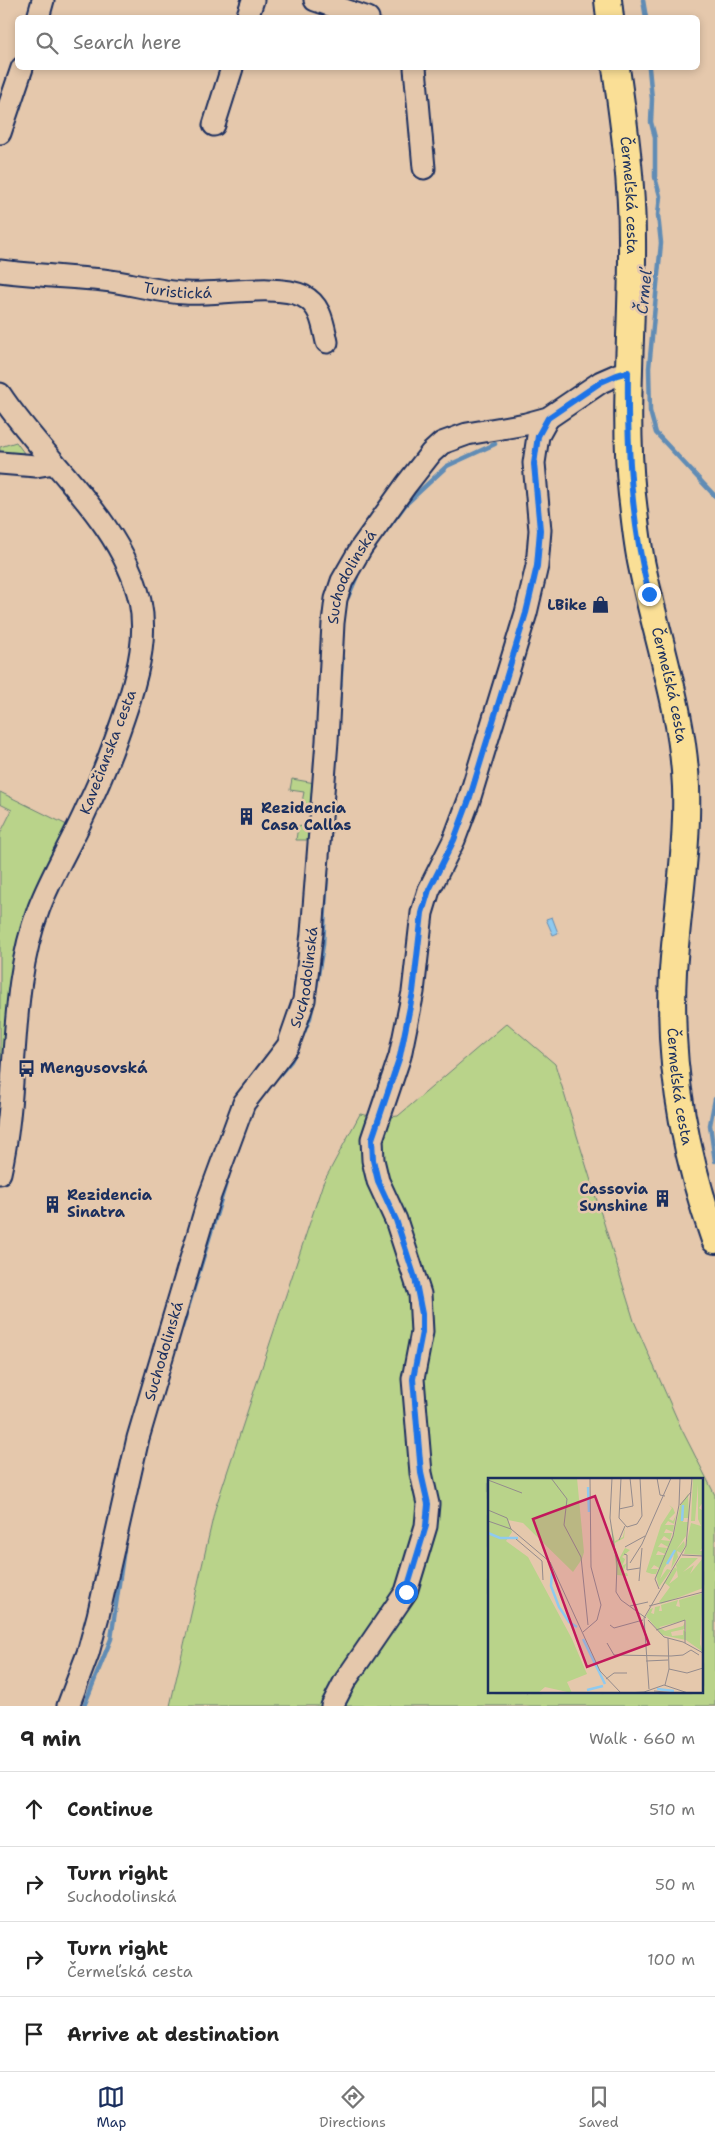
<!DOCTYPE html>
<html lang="en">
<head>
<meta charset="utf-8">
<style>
  :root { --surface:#fff; --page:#f2f2f2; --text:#222; --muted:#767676; --line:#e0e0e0; --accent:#1b2f5e }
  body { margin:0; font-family:"Shantell Sans",sans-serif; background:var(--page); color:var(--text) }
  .stop { position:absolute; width:15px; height:15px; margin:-11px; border:4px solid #1a73e8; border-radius:50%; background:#fff }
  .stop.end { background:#1a73e8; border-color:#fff; box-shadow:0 1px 5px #0008 }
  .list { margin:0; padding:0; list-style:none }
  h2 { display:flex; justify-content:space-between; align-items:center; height:65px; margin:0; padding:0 20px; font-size:21px }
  h2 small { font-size:16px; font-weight:400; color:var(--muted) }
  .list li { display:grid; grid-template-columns:32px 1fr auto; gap:15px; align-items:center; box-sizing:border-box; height:75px; padding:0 20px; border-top:1px solid var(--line) }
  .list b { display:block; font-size:19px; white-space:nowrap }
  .list p { margin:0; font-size:16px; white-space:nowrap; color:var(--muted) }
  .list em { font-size:16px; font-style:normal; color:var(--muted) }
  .icon { flex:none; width:28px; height:28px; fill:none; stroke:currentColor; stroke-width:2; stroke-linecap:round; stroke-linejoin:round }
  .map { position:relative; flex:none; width:715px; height:1706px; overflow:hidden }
  .search { position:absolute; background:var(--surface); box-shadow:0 2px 8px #0003; left:15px; right:15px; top:15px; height:55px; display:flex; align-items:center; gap:12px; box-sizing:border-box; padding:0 18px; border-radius:8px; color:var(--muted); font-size:19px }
  .sheet { height:365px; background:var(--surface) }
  nav { display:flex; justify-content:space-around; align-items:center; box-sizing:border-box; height:70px; border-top:1px solid var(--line); background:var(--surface); font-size:14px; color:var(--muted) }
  nav a { display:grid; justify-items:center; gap:2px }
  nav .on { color:var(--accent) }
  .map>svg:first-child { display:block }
  .green { fill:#b9d38a; stroke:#6a8174; fill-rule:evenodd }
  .water { fill:#8fcaef; stroke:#618cb5 }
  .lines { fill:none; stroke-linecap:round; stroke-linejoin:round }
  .stream { stroke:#618cb5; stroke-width:4.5 }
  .minor-casing { stroke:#1b2f5e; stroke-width:25 }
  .major-casing { stroke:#1b2f5e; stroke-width:30 }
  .minor { stroke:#e5c8ac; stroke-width:21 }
  .major { stroke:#fadf96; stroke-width:26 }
  .route { stroke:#1a73e8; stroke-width:6 }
  .labels { text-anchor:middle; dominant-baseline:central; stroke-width:5; stroke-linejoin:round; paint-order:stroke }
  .street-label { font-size:15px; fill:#1b2f5e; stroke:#e5c8ac }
  .poi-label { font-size:15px; font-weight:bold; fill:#1b2f5e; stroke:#e5c8ac; text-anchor:start }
  .water-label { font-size:16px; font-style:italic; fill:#273e6c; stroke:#e5c8ac }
  .inset-river { fill:none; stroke:#8fcaef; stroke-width:2.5 }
  .inset-road { fill:none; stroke:#948b8d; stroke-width:1 }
  .view { fill:#c2185b; fill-opacity:0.15; stroke:#c2185b; stroke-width:2.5 }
  .inset-edge { fill:none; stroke:#1b2f5e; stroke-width:2.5 }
</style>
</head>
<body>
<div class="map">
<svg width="715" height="1706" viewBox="0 0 715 1706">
  <rect width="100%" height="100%" fill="#e5c8ac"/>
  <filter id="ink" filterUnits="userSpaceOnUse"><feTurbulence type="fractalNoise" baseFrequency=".02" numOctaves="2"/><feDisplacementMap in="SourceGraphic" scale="10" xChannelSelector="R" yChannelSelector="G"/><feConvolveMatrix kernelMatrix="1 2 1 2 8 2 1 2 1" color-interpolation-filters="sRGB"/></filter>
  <g filter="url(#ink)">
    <!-- green -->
    <g class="green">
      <path d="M16,442l8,11 -24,5v-11z"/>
      <path d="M292,779l23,4 -2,20 -2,3 -10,1 3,-15 -14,-2z"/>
      <path d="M0,792l67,33 -36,84 -31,201v-276l12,-24 -12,-6z"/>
      <path d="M298,826l14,2 -1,10 -3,2h-12z"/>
      <path d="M507,1023l48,41 79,257 47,107 34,67v211h-545l45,-197 108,-326 37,-69 22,4 16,-2zM489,1480h212v212h-212z"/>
    </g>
    <!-- water -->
    <path class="water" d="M552,917l6,16 -5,2 -7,-16z"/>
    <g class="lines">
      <!-- stream -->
      <g class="stream">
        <path d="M643,0l3,18"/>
        <path d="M649,68l3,31 -1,23 4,16v39l5,19 -2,19 3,28 -12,125 1,43 6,22 59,63"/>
        <path d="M382,536l24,-32 41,-38 48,-22"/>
        <path d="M348,597l9,-21"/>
        <path d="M339,706l3,-48"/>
        <path d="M316,987l7,-42 4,-72"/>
        <path d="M302,1037l8,-19 3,-14"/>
        <path d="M279,1075l12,-14 4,-8"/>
        <path d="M715,1099l-5,26 5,36"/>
        <path d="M182,1327l46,-151"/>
        <path d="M84,1706l27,-67 13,-90"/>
      </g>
      <defs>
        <g id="minor">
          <path d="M315,0l53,18"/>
          <path d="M38,18l5,-18"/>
          <path d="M247,18l6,-18"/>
          <path d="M415,68l9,100"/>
          <path d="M214,125l18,-57"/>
          <path d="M0,133l22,-65"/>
          <path id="s1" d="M0,271c34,4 68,6 103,9 28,3 54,12 82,13 31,2 92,-10 118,3 18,9 20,28 24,46"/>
          <path d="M0,394c43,66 122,127 140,207 7,34 -1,67 -11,100 -12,37 -25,73 -42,107 -15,34 -35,66 -48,100 -32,84 -19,178 -39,265"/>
          <path d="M0,463l36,3 18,-3"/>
          <path id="s2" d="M68,1706l20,-53 10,-37 40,-178 71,-240 35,-95 44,-57 16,-46 8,-67 15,-192 6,-118 3,-24 6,-18 19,-33 45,-63 25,-32 11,-10 25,-9 59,-10 22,-6 53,-36 16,-7 11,-3"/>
          <path d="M332,1706l13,-25 61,-89 20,-66 2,-22 -7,-31 -8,-94 9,-47 -2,-38 -24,-74 -18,-39 -5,-21 -1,-21 28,-83 13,-64 9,-79 7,-23 25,-50 15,-40 57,-187 11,-47 3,-36 -6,-67 4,-27 10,-18"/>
        </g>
        <g id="major">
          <path d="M608,0l2,18"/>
          <path id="s3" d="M616,68c8,56 16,114 16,171 1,86 -9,171 0,256 3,24 5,48 10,71 15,74 41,145 44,221 2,62 -9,123 -13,184 -5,93 11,182 42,269"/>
        </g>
      </defs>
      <!-- minor casing -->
      <use href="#minor" class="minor-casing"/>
      <!-- major casing -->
      <use href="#major" class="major-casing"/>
      <!-- minor -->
      <use href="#minor" class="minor"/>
      <!-- major -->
      <use href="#major" class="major"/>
    </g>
  </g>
  <g class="lines" filter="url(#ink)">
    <!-- route -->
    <path class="route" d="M406,1592l20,-66 2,-22 -7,-31 -8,-94 9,-47v-18l-7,-36 -19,-58 -18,-39 -5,-21 -1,-21 28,-83 13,-64 9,-79 7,-23 25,-50 15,-40 57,-187 11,-47 3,-36 -6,-66 4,-28 10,-18 53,-36 16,-7 11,-3c-1,75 3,149 21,222"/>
  </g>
  <!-- icons -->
  <defs>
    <symbol id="shop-bare" viewBox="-9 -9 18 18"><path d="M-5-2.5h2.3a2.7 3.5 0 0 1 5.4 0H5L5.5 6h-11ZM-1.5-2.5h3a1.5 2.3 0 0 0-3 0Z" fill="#1b2f5e" stroke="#e5c8ac" stroke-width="2.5" paint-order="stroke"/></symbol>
    <symbol id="building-bare" viewBox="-9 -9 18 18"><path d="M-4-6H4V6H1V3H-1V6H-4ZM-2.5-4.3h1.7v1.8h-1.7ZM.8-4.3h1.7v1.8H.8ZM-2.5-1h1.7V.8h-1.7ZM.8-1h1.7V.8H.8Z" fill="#1b2f5e" stroke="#e5c8ac" stroke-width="2.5" paint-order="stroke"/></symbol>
    <symbol id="bus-bare" viewBox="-9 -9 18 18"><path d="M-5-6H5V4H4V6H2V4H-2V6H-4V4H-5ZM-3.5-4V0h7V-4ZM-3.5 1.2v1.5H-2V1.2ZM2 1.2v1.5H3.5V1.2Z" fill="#1b2f5e" stroke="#e5c8ac" stroke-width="2.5" paint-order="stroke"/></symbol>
  </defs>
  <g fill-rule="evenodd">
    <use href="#shop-bare" x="588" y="592" width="25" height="25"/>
    <use href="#building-bare" x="234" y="804" width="25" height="25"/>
    <use href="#bus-bare" x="14" y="1056" width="25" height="25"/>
    <use href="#building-bare" x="650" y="1186" width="25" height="25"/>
    <use href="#building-bare" x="40" y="1192" width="25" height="25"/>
  </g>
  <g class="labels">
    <!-- street labels -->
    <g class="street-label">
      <text stroke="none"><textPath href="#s3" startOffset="128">Čermeľská cesta</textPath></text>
      <text stroke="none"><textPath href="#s1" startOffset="179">Turistická</textPath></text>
      <text stroke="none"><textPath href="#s2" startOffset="1178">Suchodolinská</textPath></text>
      <text stroke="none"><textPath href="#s3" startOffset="622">Čermeľská cesta</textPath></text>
      <text transform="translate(108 752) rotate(-69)">Kavečianska cesta</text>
      <text stroke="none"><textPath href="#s2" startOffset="772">Suchodolinská</textPath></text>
      <text stroke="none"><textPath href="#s3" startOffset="1026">Čermeľská cesta</textPath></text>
      <text stroke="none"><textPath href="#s2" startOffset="368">Suchodolinská</textPath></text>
    </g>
    <!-- poi labels -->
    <g class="poi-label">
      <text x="587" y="605" text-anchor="end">LBike</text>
      <text x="261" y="808">Rezidencia<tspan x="261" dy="17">Casa Callas</tspan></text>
      <text x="40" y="1068">Mengusovská</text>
      <text x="648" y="1189" text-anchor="end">Cassovia<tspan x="648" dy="17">Sunshine</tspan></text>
      <text x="67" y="1195">Rezidencia<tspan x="67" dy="17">Sinatra</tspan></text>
    </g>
    <!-- water labels -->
    <g class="water-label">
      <text transform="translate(644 292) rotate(-84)">Črmeľ</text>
    </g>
  </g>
  <!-- overview -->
  <g transform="translate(488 1478)">
    <rect width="215" height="215" fill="#e5c8ac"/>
    <path d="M0,0h89l7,74 -2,7 -9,13 -50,-49 -15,-3 4,12 -6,9 22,16 44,82 15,35 -20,8 5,11 -27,-6 -7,6h-50zM205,0h10v24l-4,6 4,3v36l-3,4h3v4l-19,-1 7,-31 10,3 -3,-7v-35l-3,37h-4zM200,16l1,24h-5l-1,4h5l-2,14 -10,14 8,-9 1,5 -4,7 -4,-2 1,6 -7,12 3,-15 -10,14 -4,11 7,-10 4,1 -12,17 -3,-11 18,-42 6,-28zM181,27l4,3 2,5 -6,6 4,2 3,-6 -2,9 -6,-3 -3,4h9l-1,7 -7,-3 -2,4h8l-2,7 -6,-4 -3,4 9,1 -2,6 -7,-4 -3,4 9,1 -2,6 -7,-3 -2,4h9l-6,13 -5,-3 -3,4h7l-2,5h-4l-6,-2 15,-47 11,-17zM123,46l4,17 8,-4 2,-10 -1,11 -9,5v6l4,10 6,-11 5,2 -8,7 3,2 2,-4 -5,11 5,-3 -5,11 5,-1 1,3 -11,-1zM193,80h17l-15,14 11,-7 -4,9 13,-16v30l-42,16 -2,-2 11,-15 -5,-4 -4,4 14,-20 2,3 -8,14 9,-7 -2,-12zM215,115l-3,51 3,8 -17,-12 -24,-5 -16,-19 4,-7 3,-1 -2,5 3,1 1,-7 5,-1 -1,5h3l-1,-6 17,-5 -2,6 4,1 -1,-7zM198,142v12l-3,-2v5l-11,1 -1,-4 14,-3v-7l-2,4 -18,5 -6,-4z" fill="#b9d38a" fill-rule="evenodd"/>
    <path class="inset-river" d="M100,9l1,25M194,43l1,-16M0,55l12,5h18M179,86l8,-14M64,94l-1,14 8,21 10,15 8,5M95,161l22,45M169,211l17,2M99,212l16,-4"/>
    <path class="inset-road" d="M63,0l16,21 -3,26 17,32 7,68M124,0l-2,40 7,46 -1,28 5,8 25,18M133,0l-2,40 8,9 10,-3 5,-8 -2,-38M169,0l3,17 5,1M0,2l34,13M191,27l1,-27M192,27l11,-13M131,31l14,-3 -3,-28M0,32l19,8 4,11M0,43l23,8 39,33 50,109 21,22M28,61l26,22 1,19M131,62l6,-14M137,69l20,-11M136,76l3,1v15l13,-2M194,77l21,1M142,85l12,-19 29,-66M151,103l3,-33M171,111l-4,-10 18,-43 6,-31M142,128l18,-4M161,128l54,-14M160,142l16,17 19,5 20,11M122,147l4,3 29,-8M168,152l29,-10v23M95,154l14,-12 4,-15 -10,-38 -1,-89M119,165l7,12 57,1 12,-1 8,-5 8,5M158,183l22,-1M181,191l18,4 16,-5M118,201l8,-6h13M177,207l4,-16 -1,-31M161,211l-5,-71 42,-72 6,-68M166,213l22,2M138,215l18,-1 20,-7 24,8"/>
    <path class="view" d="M107,18l54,148 -62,23 -54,-148z"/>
    <rect width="215" height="215" class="inset-edge"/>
  </g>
</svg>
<div class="stop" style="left:406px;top:1592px"></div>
<div class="stop end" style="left:649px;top:594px"></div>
<div class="search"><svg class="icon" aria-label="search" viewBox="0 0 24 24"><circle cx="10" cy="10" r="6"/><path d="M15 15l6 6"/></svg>Search here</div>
</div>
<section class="sheet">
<h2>9 min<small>Walk · 660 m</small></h2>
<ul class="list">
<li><svg class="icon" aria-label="ahead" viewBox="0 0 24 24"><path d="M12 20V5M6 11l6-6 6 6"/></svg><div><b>Continue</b></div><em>510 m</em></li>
<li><svg class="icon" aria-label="right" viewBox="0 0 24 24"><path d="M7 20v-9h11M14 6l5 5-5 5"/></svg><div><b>Turn right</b><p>Suchodolinská</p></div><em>50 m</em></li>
<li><svg class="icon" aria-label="right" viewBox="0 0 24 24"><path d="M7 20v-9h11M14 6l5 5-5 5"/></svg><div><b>Turn right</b><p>Čermeľská cesta</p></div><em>100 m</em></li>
<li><svg class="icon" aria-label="arrive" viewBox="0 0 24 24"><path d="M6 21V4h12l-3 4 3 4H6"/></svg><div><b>Arrive at destination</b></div></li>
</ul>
</section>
<nav>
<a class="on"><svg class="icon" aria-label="map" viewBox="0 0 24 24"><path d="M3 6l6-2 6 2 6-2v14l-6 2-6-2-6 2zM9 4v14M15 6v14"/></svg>Map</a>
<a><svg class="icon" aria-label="directions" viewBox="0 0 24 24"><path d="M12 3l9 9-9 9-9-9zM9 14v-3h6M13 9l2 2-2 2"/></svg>Directions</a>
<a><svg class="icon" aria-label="saved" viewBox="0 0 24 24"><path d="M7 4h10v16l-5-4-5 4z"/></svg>Saved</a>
</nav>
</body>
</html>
